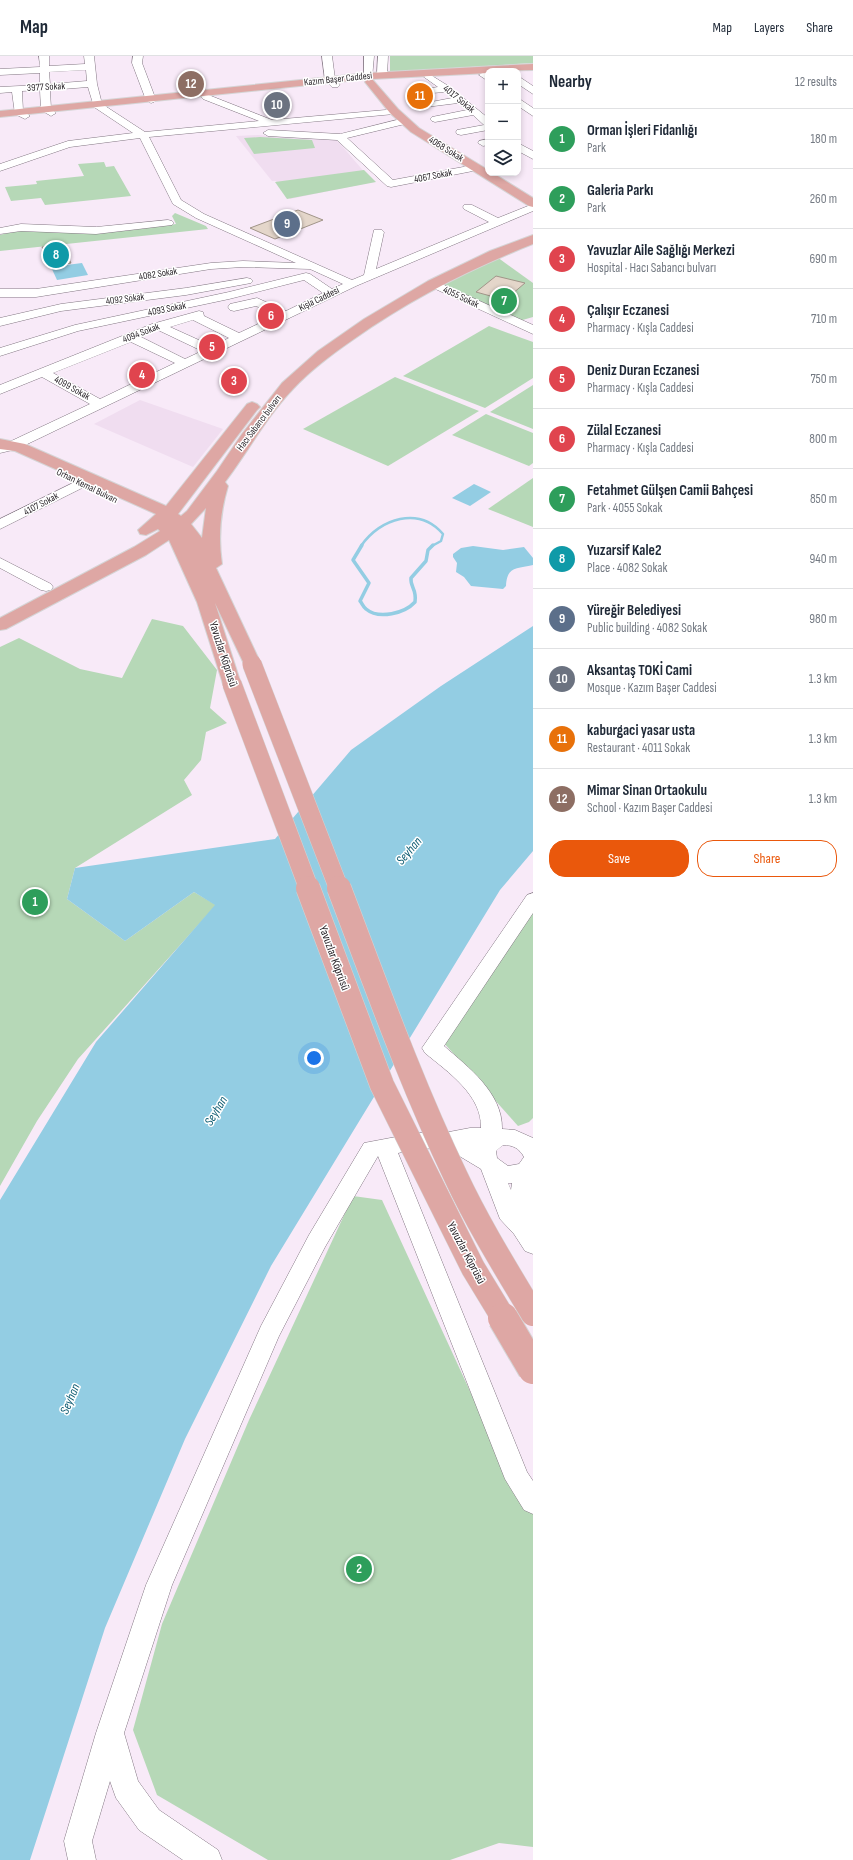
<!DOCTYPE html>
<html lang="en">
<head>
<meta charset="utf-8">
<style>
  :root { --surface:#fff; --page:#f6f6f7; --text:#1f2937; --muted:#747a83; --line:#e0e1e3; --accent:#ea580c }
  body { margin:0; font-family:"Sofia Sans Condensed",sans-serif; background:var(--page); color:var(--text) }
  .controls { position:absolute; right:12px; top:12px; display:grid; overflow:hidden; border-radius:8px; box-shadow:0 2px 6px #0003 }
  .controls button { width:36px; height:36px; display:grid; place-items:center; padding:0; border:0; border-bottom:1px solid var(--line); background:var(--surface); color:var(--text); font:20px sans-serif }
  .you { position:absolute; left:314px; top:1002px; width:14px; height:14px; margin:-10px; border:3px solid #fff; border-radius:50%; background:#1a73e8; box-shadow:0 0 0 6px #1a73e833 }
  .badge { display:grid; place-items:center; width:26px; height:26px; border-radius:50%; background:var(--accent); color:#fff; font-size:13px; font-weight:700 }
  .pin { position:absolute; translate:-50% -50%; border:2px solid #fff; box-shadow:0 1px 4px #0006 }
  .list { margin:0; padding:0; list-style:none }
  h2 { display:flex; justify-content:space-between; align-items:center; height:52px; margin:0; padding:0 16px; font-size:17px }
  h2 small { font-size:13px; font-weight:400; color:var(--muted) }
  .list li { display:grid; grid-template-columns:26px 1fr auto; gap:12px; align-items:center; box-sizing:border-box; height:60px; padding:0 16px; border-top:1px solid var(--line) }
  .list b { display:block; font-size:15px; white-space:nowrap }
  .list p { margin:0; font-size:13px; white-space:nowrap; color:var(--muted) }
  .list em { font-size:13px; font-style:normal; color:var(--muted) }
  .actions { display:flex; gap:8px; padding:12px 16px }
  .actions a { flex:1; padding:9px 0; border:1px solid var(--accent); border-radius:16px; text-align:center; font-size:14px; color:var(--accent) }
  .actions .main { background:var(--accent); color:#fff }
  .icon { flex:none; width:22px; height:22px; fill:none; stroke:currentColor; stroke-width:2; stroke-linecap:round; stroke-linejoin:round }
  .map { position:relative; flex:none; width:533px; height:1804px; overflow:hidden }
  header { display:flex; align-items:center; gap:24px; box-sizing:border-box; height:56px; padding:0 20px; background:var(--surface); border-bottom:1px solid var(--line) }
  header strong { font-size:19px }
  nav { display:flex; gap:22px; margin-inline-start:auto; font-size:14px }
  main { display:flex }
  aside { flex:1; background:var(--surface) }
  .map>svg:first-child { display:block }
  .built { fill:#f0ddf0 }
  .green { fill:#b6d8b7 }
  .water { fill:#93cde3 }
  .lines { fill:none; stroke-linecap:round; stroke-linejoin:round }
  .stream-far1 { stroke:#93cde3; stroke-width:2.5 }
  .stream { stroke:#93cde3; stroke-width:3.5 }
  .building { fill:#e4d6ca; stroke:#a19589 }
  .minor-casing { stroke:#837783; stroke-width:1 }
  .major-casing { stroke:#d5d4d5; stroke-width:2 }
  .minor { fill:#fff; fill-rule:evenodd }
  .major { fill:#dea7a4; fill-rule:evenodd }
  .major-bridge-far2-casing { stroke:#d5d4d5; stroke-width:20; stroke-linecap:butt }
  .major-bridge-far1-casing { stroke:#d5d4d5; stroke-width:25; stroke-linecap:butt }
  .major-bridge-casing { stroke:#d5d4d5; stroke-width:32; stroke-linecap:butt }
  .major-bridge-far2 { stroke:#dea7a4; stroke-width:19 }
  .major-bridge-far1 { stroke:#dea7a4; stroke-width:24 }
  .major-bridge { stroke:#dea7a4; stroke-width:30 }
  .labels { text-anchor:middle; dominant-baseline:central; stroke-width:3; stroke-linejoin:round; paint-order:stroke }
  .far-street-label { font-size:10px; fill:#2c272c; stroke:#fff }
  .street-label { font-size:12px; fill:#2c272c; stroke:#fff }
  .water-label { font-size:13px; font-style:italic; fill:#0f5d73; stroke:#fff }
</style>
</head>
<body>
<header>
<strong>Map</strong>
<nav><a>Map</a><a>Layers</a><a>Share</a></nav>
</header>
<main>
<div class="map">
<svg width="533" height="1804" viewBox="0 0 533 1804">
  <rect width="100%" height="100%" fill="#f8eaf8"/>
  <!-- built -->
  <g class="built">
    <path d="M258,79l63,5 14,-2 38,44 -83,17 -14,-18h-4l-36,-45z"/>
    <path d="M140,344l83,29 -30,38 -99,-43z"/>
  </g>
  <!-- green -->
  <g class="green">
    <path d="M390,0h143v7l-143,9z"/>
    <path d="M260,81l52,3 3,8 -61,6 -10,-16z"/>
    <path d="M104,106l2,5 8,-1 17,30 -86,9 -4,-7 -30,3 -6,-14 32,-3 -1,-3 48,-5 -6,-12z"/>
    <path d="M364,114l12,12 -89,17 -12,-17z"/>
    <path d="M175,157l31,13 2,3 -208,22v-16c32,-10 64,0 97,-2 26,-1 53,-6 79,-9l-4,-8z"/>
    <path d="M497,201l36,26v34l-14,4 -79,-37z"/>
    <path d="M489,270l44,16v36l-48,30 -82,-32z"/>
    <path d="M395,321l84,34 -91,55 -85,-37z"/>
    <path d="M533,329v44l-43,-17z"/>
    <path d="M486,358l47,19v30l-4,3 -77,-31z"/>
    <path d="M533,422v49l-45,-18z"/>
    <path d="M152,563l31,7 34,44 -7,38 17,15 -21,9 -5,28 -17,20 8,15 -117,73 -8,31 58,42 69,-49 22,13 -138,154 -41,62 -37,65v-539l19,-9 61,31 42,9z"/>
    <path d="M533,857v205l-4,4 -11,4 -75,-84z"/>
    <path d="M353,1140l29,4 134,291 17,23v333l-34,-4 -49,17h-182l-111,-65 -24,-65 29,-106 87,-204z"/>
  </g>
  <!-- water -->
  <g class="water">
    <path d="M82,207l6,12 -31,5 -6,-13z"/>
    <path d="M474,428l17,8 -21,14 -18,-8z"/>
    <path d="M473,490l30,4 21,-3 9,11v7c-17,4 -26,1 -27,21l-3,3 -32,-3 -7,-9 -8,-5 1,-9 -4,-6v-3l8,-6z"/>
    <path d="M533,570v225l-33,39 -229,376 -86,173 -80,189 -75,232h-30v-660l96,-158 119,-137 -21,-13 -69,49 -58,-42 8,-31 200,-29 76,-89 90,-64z"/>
  </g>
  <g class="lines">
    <!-- stream-far1 -->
    <path class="stream-far1" d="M361,490c19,-28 58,-40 82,-12l-2,7 -9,5"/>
    <!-- stream -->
    <path class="stream" d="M362,489l-9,15 16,23 -9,18c2,2 3,6 6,8 13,11 39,4 49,-7 2,-13 -5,-15 -4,-24l15,-17 2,-11 5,-5"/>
  </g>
  <!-- building -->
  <g class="building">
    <path d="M298,154l25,10 -48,19 -25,-11z"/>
    <path d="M61,189l10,18 -19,3 -10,-19z"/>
    <path d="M496,220l29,7 -20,17 -29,-8z"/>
  </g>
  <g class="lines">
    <defs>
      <g id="minor">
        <path d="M39,0h10v10l36,-2 -1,-8h10l3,28 5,20 43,28 114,-11 -56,-22 -2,-2 5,-3 66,26 125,-11 2,2 -2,2 -3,1 -245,23 32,63 23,14 148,66 12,-5 10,-45h8l2,2 -8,37 113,-47 -25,-13 -1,-2 1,-2h8l26,13 35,-14v7l-177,75 -339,163 -17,4v-8l7,-2 83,-39 -48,-27 -42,17v-9l152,-61 47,-13 4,1 1,4 35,17 38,-18 -21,-9 -22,5 -4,-1 -2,-3 2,-3 27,-6 29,13 37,-18 -19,-13 -75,19 -151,32 -78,25v-8l75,-23 154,-33 77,-19 4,1 22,15 11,-5 -33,-15 -67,-2 -32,2 -175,28h-36v-8h36l175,-26 32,-2 53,2 -100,-45 -23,-14 -33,-66 -70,9 -70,24v-7l68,-23 65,-8 -39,-26 -6,-20 -38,3 1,19 5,4 -5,3 -10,-6 -1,-20 -18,1 1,20 7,5 -5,3 -10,-5 -3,-22 -12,1v-6l40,-2v-12l-40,2v-6l40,-2zM86,14l1,11 -37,3 -1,-12zM193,264l36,18 -17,8 -42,-19zM158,274l44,21 -17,8 -44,-22zM131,286l44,21 -75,36 -47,-26z"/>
        <path d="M133,0h10l-1,7 14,37 -2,2 -3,1 -5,-3 -14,-37z"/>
        <path d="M322,0h10l3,23 5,6 -2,2h-6l-7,-7z"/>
        <path d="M364,0h10l-2,22h-6l-2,-2z"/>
        <path d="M378,0h10l-1,19 -5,3 -5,-3z"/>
        <path d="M484,16l4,2v7l-9,-6z"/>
        <path d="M429,18l21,13 38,31v12l-27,5 -4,-1 -1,-2 1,-2 27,-5 -11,-10 -38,7 -3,-1 -2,-2 2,-2 35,-7 -9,-7 -32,4 -2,-2 2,-2 26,-5 -7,-6 -26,2 -2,-2 2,-2 19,-3 -14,-10z"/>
        <path d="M518,20l15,10v8l-15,-10z"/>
        <path d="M518,42l15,10v8l-15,-10z"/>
        <path d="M405,62l5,3 -1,2 -62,15 46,42 81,-15 4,1 1,2 -1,2 -87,17 -4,-1 -50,-46 -69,-4 -5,-3 5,-3 72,4z"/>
        <path d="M488,83v6l-5,1 -5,-3 1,-2z"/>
        <path d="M518,87l15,8v8l-15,-8z"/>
        <path d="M168,164l4,1 2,2 -2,2 -76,9 -75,-3 -21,3v-6l21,-4 75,3z"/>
        <path d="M247,222l4,1 2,2 -2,2 -65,12 -125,16 -61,15v-8l61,-14 125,-16z"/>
        <path d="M433,224l100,45v9l-104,-48 -2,-2 2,-2z"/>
        <path d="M81,423l5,1 2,3 -2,3 -86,43v-10z"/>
        <path d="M0,502l51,26 2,3 -2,3 -5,1 -5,-1 -41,-22z"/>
        <path d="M533,837v20l-89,133c24,21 59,47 58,83l13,1 18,8v116l-8,-3 -11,-17 -14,-15 -19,-50 -35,-21 -29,1 -19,4 129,319 6,9v33l-9,-4 -19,-31 -127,-323 -53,91 -46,89 -107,249 -48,148 14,48 21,29 59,40 4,10h-39l-44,-30 -23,-32 -6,-17 -18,60 4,19h-28l-4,-19 32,-108 50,-148 115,-259 48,-91 55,-92 53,-10 32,-1 21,-4h11c1,-33 -33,-56 -56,-75l-3,-5 105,-153zM503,1089c10,0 16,3 21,12l-5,7 -11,2 -11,-8 -1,-7zM508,1127h4l-1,7z"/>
      </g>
      <g id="major">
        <path d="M533,8v6l-45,1v2l-116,6 26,30 21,19 69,42v3h5l40,25v9l-4,-1 -118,-74 -21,-19 -25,-31 2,-3 -367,38v-6l369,-38z"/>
        <path d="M533,179v9c-63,25 -124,56 -179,95 -22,15 -43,31 -61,50 -27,28 -45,63 -68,93l3,4c-8,27 -10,50 -6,78l-6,4 45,96 -3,4 -6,1 -6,-1 -31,-65 26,81 -2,4 -7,2 -7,-2 -2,-4 -26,-82 -28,-62 -23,15 -140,74 -6,1v-12l134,-71 26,-16 -2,-2 -12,6 -6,-1 -2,-4 18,-16 -141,-63 -15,-2v-10l25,5 141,62 81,-102 5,-2 5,2 3,3 -3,3 -79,104 3,2 6,-5 30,-40 25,-37 40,-51 36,-32 46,-32 64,-38 62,-30zM206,452l-4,30 -11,-14z"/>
      </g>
    </defs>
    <!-- minor casing -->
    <use href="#minor" class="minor-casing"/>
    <!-- major casing -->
    <use href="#major" class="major-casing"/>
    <!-- minor -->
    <use href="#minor" class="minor"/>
    <!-- major -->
    <use href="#major" class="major"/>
    <defs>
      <g id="major-bridge-far2">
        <path d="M252,608l87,225"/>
        <path d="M232,628l77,205"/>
      </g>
      <g id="major-bridge-far1">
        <path d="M308,832l74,197 91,183 31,51"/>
        <path d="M339,832c37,97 72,195 117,289 22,47 50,92 77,137"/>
      </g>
      <path id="major-bridge" d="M503,1262l30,51"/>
    </defs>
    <!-- major-bridge-far2 casing -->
    <use href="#major-bridge-far2" class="major-bridge-far2-casing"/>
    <!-- major-bridge-far1 casing -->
    <use href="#major-bridge-far1" class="major-bridge-far1-casing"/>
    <!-- major-bridge casing -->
    <use href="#major-bridge" class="major-bridge-casing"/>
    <!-- major-bridge-far2 -->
    <use href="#major-bridge-far2" class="major-bridge-far2"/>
    <!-- major-bridge-far1 -->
    <use href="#major-bridge-far1" class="major-bridge-far1"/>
    <!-- major-bridge -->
    <use href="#major-bridge" class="major-bridge"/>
  </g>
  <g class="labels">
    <!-- far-street labels -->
    <g class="far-street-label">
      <text transform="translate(338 23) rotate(-6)">Kazım Başer Caddesi</text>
      <text transform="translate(46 31) rotate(-3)">3977 Sokak</text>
      <text transform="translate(459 43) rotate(39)">4017 Sokak</text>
      <text transform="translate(446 93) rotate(32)">4068 Sokak</text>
      <text transform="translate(433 120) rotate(-11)">4067 Sokak</text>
      <text transform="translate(158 218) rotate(-9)">4082 Sokak</text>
      <text transform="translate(461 241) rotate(25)">4055 Sokak</text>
      <text transform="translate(125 243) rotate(-7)">4092 Sokak</text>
      <text transform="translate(319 243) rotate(-26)">Kışla Caddesi</text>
      <text transform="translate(167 253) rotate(-11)">4093 Sokak</text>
      <text transform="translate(141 277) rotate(-21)">4094 Sokak</text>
      <text transform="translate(72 332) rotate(29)">4099 Sokak</text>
      <text transform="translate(259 367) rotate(-53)">Hacı Sabancı bulvarı</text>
      <text transform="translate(87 430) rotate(26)">Orhan Kemal Bulvarı</text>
      <text transform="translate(41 448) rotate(-28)">4107 Sokak</text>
    </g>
    <!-- street labels -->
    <g class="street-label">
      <text transform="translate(223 598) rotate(72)">Yavuzlar Köprüsü</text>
      <text transform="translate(334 902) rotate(70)">Yavuzlar Köprüsü</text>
      <text transform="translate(466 1197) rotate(62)">Yavuzlar Köprüsü</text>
    </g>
    <!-- water labels -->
    <g class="water-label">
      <text transform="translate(409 795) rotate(-49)">Seyhan</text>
      <text transform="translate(216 1055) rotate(-59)">Seyhan</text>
      <text transform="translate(70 1343) rotate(-67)">Seyhan</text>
    </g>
  </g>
</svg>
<div class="controls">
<button>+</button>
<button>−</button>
<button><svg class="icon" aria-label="layers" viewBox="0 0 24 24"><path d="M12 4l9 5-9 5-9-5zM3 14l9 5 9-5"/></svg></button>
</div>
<div class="you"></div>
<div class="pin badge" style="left:35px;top:846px;background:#2e9e5b">1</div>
<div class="pin badge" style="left:359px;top:1513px;background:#2e9e5b">2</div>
<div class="pin badge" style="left:234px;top:325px;background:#e0444e">3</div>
<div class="pin badge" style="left:142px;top:319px;background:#e0444e">4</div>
<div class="pin badge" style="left:212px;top:291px;background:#e0444e">5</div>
<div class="pin badge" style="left:271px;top:260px;background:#e0444e">6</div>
<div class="pin badge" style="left:504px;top:245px;background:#2e9e5b">7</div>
<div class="pin badge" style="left:56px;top:199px;background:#0f9aa8">8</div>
<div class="pin badge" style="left:287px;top:168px;background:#5c6f8a">9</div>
<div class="pin badge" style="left:277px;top:49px;background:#6b7280">10</div>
<div class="pin badge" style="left:420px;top:40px;background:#e8710a">11</div>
<div class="pin badge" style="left:191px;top:28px;background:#8d6e63">12</div>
</div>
<aside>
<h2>Nearby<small>12 results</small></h2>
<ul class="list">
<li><span class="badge" style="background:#2e9e5b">1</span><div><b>Orman İşleri Fidanlığı</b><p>Park</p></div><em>180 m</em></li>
<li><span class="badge" style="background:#2e9e5b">2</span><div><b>Galeria Parkı</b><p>Park</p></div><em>260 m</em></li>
<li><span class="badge" style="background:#e0444e">3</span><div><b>Yavuzlar Aile Sağlığı Merkezi</b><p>Hospital · Hacı Sabancı bulvarı</p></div><em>690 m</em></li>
<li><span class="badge" style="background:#e0444e">4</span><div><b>Çalışır Eczanesi</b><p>Pharmacy · Kışla Caddesi</p></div><em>710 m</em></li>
<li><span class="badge" style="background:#e0444e">5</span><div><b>Deniz Duran Eczanesi</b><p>Pharmacy · Kışla Caddesi</p></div><em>750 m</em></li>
<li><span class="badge" style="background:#e0444e">6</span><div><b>Zülal Eczanesi</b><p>Pharmacy · Kışla Caddesi</p></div><em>800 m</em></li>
<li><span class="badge" style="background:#2e9e5b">7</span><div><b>Fetahmet Gülşen Camii Bahçesi</b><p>Park · 4055 Sokak</p></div><em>850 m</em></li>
<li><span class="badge" style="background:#0f9aa8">8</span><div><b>Yuzarsif Kale2</b><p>Place · 4082 Sokak</p></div><em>940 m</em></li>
<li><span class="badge" style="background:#5c6f8a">9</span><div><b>Yüreğir Belediyesi</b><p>Public building · 4082 Sokak</p></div><em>980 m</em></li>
<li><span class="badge" style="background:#6b7280">10</span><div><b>Aksantaş TOKİ Cami</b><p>Mosque · Kazım Başer Caddesi</p></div><em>1.3 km</em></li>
<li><span class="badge" style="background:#e8710a">11</span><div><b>kaburgaci yasar usta</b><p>Restaurant · 4011 Sokak</p></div><em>1.3 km</em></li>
<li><span class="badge" style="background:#8d6e63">12</span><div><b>Mimar Sinan Ortaokulu</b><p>School · Kazım Başer Caddesi</p></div><em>1.3 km</em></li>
</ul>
<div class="actions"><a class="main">Save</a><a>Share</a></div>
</aside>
</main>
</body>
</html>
